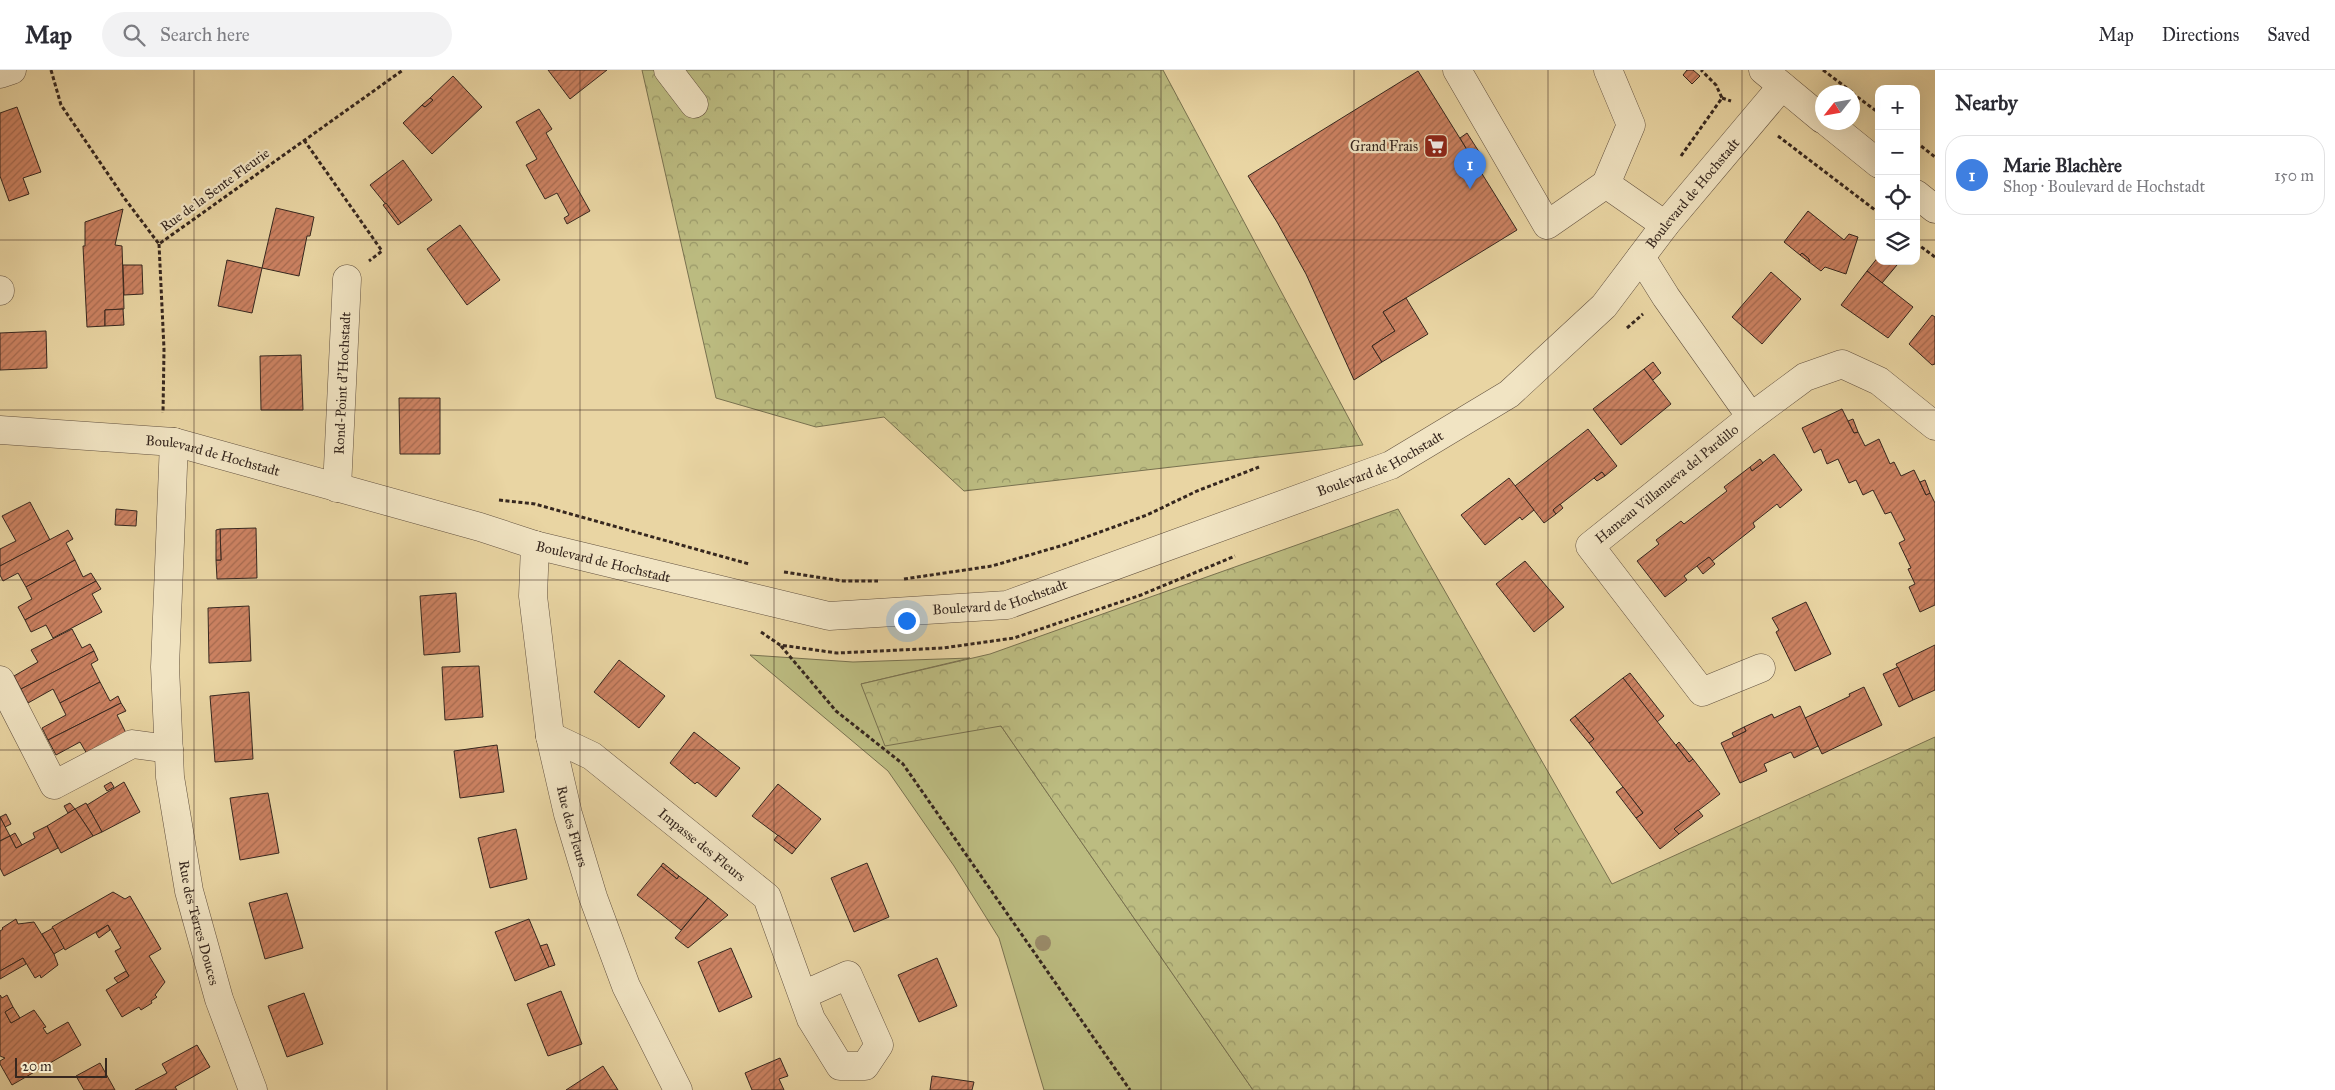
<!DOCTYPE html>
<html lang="en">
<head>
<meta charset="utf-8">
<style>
  :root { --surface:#fff; --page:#f2f2f3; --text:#2b2b33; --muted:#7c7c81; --line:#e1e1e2; --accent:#8f2418 }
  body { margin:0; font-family:"IM FELL Great Primer",serif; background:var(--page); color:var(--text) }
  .controls { position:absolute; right:15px; top:15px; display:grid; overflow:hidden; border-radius:10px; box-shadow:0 5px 20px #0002 }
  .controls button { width:45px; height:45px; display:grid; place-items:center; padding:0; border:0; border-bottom:1px solid var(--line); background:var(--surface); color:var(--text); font:25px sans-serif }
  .compass { position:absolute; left:1815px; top:15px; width:45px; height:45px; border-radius:50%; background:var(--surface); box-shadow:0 5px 20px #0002; rotate:239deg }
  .scale { position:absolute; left:15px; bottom:12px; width:92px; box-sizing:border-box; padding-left:5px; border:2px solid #36271f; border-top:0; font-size:14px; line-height:18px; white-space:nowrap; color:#36271f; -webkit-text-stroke:4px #f1e4c3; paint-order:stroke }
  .you { position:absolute; left:906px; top:550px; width:18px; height:18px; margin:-12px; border:4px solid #fff; border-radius:50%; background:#1a73e8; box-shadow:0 0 0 8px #1a73e833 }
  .badge { display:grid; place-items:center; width:32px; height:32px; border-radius:50%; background:var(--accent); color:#fff; font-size:16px; font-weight:700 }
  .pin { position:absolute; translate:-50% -41px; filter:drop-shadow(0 1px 2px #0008) }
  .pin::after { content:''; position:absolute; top:26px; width:18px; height:15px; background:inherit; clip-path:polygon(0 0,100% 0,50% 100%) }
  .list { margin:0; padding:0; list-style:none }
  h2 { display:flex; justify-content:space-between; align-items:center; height:65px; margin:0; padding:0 20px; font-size:21px }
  h2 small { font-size:16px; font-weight:400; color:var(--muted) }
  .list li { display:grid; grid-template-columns:32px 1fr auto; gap:15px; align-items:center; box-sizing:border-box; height:80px; margin:0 10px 10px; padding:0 10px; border:1px solid var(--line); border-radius:20px }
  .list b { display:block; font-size:19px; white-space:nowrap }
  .list p { margin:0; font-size:16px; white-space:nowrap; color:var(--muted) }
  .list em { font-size:16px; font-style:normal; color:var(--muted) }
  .icon { flex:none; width:28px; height:28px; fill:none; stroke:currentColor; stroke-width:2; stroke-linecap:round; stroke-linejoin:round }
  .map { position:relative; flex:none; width:1935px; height:1020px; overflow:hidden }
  header { display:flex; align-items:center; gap:30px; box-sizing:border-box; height:70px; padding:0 25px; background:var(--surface); border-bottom:1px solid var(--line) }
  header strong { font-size:24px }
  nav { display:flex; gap:28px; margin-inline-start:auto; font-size:18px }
  .search { width:350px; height:45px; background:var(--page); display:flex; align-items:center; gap:12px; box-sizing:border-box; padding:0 18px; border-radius:28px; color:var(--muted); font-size:19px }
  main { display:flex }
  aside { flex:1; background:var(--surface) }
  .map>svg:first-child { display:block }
  .grass { fill:#bcbc81; stroke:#797250 }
  .forest { fill:url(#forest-crowns); stroke:#797250 }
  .building { fill:url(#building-hatch); stroke:#36271f }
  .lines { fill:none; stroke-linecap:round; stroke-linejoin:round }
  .minor-casing { stroke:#635240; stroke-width:29 }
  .path { stroke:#36271f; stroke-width:3; stroke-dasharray:4 2.5; stroke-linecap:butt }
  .minor { stroke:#f1e4c3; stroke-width:28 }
  .tree { fill:#998a68 }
  .grid { fill:none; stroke:#36271f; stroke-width:1; stroke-opacity:0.55 }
  .labels { text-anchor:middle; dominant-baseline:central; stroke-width:4.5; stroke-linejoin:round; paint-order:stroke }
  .poi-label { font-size:14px; fill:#36271f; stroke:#f1e4c3; text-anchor:end }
  .street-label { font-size:14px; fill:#36271f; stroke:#f1e4c3 }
</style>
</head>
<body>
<header>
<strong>Map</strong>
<div class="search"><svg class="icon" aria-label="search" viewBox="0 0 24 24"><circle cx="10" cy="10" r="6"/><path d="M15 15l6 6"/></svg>Search here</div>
<nav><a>Map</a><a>Directions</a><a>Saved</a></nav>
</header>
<main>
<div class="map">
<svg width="1935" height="1020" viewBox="0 0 1935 1020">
  <defs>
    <pattern id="forest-crowns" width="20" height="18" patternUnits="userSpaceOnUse" patternTransform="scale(1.25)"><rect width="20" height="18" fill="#bcbc81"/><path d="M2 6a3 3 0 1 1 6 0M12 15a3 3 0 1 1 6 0" fill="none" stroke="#9a9969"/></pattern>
    <pattern id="building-hatch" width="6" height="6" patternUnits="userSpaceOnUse" patternTransform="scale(1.25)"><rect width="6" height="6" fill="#cc8262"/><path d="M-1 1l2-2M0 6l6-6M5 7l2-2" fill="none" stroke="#a66a50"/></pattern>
  </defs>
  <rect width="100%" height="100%" fill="#e9d5a3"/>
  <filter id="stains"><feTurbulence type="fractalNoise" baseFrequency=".004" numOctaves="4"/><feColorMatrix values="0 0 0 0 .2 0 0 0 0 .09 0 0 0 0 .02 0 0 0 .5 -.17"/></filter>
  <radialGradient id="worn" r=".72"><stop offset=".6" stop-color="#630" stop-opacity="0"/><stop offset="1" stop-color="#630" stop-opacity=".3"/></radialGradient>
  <!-- grass -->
  <path class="grass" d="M750,585l103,7 117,-4 -109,26 140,42 252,364h-209l-45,-152 -45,-72 -66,-95z"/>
  <!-- forest -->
  <g class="forest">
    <path d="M642,0h521l200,375 -399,46 -80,-74 -68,10 -100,-29z"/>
    <path d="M1398,439l214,375 323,-147v353h-682l-252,-364 -116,20 -24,-62 129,-30z"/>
  </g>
  <!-- building -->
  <g class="building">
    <path d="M548,0h59l-37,29z"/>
    <path d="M1687,0h6l7,6 -8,8 -9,-9z"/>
    <path d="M1418,1l99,159 -134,82 12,19 -23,15 10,16 -28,18 -48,-106 -29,-52 -29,-46z"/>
    <path d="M453,6l29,31 -50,47 -29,-31 19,-18 3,2 8,-7 -3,-2z"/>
    <path d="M430,28l3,2 -8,7 -3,-2z"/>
    <path d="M17,37l24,65 -18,6 6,16 -20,7 -9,-25v-63z"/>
    <path d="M539,39l13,20 -6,4 44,78 -23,13 -3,-6 5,-3 -12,-22 -12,6 -19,-34 11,-6 -21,-37z"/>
    <path d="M1467,63l16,25 -8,5 -15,-25z"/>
    <path d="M403,90l29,40 -31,23 -31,-38z"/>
    <path d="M386,133l15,20 -3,2 -15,-20z"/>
    <path d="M276,138l38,9 -4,19h-3l-8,40 -37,-8z"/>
    <path d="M123,139l-8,36 7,1 2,63 -19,1v16l-18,1 -4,-81h2v-24z"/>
    <path d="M1808,141l36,29 5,-6 9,3 -12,37 -21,-7 -4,4 -12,-9v-3l-7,-6 -2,2 -16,-13z"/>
    <path d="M460,155l40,55 -33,25 -40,-56z"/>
    <path d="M1802,183l7,6v3l-9,-7z"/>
    <path d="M1879,186v5h13l5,4 -15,18 -15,-12z"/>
    <path d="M227,190l35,8 -10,45 -34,-7z"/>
    <path d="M123,195h19l1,29 -19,1z"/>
    <path d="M1867,201l46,36 -25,31 -47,-33z"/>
    <path d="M1771,202l30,27 -39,45 -30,-27z"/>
    <path d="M1406,228l22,36 -46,28 -10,-16 23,-15 -12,-19z"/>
    <path d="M123,239l1,16 -19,1v-16z"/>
    <path d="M1932,245l3,2v47l-3,1 -23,-21z"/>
    <path d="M46,261l1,37 -47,2v-37z"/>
    <path d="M301,285l2,55h-42l-1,-54z"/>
    <path d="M1653,292l8,11 -8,7 -9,-11z"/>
    <path d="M1644,299l27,35 -50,41 -28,-36z"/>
    <path d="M399,328h41v56h-40z"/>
    <path d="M1842,339l12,24 4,-1 7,14 14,-7 11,25 4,-2 7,14 13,-6 12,25 4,-2 5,10v102l-15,7 -11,-25 6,-3 -7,-15 3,-1 -12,-25 6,-3 -14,-28 -6,2 -12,-24 -10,5 -7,-15 -7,3 -11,-24 -11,5 -6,-15 -7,4 -12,-25z"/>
    <path d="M1853,349l5,13 -4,1 -6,-12z"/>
    <path d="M1588,359l29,37 -12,10 -3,-4 -8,6 -41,32 3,4 -12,9 -29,-37z"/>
    <path d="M1774,384l28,36 -22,18 -3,-4 -24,19 2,4 -43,34 -3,-4 -12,9 -13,10 3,4 -22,17 -28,-36 22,-17 -3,-4 25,-19 3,3 43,-33 -3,-4 26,-20 2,4z"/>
    <path d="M1760,389l3,4 -11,8 -2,-4z"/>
    <path d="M1602,402l3,4 -8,5 -3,-3z"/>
    <path d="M1509,408l25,32 -12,10 -2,-3 -35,28 -24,-30z"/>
    <path d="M1925,410l5,13 -4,2 -6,-13z"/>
    <path d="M30,432l20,38 -50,26v-17l16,-8 -14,-25z"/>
    <path d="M1560,434l3,4 -7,6 -3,-4z"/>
    <path d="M116,439l21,2 -1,15 -21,-1z"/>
    <path d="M256,458l1,50 -40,1 -1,-19h5l-1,-31z"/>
    <path d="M220,459l1,31h-5v-30z"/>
    <path d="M68,460l5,9 -7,4 9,17 -49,27 -8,-14 -15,8 -3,-6v-9z"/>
    <path d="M1709,487l6,7 -12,10 -6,-8z"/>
    <path d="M75,490l8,17 8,-4 5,8 -71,39 -7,-13 14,-8 -6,-12z"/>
    <path d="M1525,491l39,46 -30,25 -38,-48z"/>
    <path d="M96,511l5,8 -9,5 10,18 -49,26 -7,-13 -15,7 -6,-12z"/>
    <path d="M456,523l4,59 -36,3 -4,-59z"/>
    <path d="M1806,532l25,52 -36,17 -19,-39 3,-2 -7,-12z"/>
    <path d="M249,536l2,55 -42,2 -1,-55z"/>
    <path d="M72,559l10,19 8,-4 4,7 -73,38 -7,-13 24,-14 -7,-12z"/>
    <path d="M1935,575v45l-22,10 -17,-36z"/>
    <path d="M94,581l4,9 -7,4 9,18 -40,21 -7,-14 -25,14 -7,-14z"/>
    <path d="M619,590l46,36 -26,32 -45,-36z"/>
    <path d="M479,596l4,51 -38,3 -3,-53z"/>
    <path d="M1898,597l15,33 -14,7 -16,-33z"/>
    <path d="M1630,603l34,43 -7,6 -34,-44z"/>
    <path d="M1623,608l66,84 4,-3 27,35 -46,35 5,5 -19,15 -24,-31 7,-5 -54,-70 5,-4 -19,-23z"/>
    <path d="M100,612l10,19 8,-5 3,7 -73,37 -6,-12 24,-13 -6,-12z"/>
    <path d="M1864,617l18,38 -60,29 -17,-36 45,-22 -1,-2z"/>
    <path d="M249,622l4,67 -38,3 -5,-66z"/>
    <path d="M121,633l5,8 -9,4 9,18 -39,21 -7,-12 -24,13 -8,-15z"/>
    <path d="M1800,636l18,40 -24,12 -3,-6 -27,12 3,7 -27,12 -19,-40 25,-12 -2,-4 28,-13 2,4z"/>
    <path d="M1575,646l19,23 -5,4 -19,-23z"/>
    <path d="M1744,657l2,4 -12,6 -2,-4z"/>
    <path d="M694,662l46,36 -24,29 -19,-15 -2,2 -25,-21z"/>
    <path d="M1679,672l14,17 -4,3 -13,-17z"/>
    <path d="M497,675l7,47 -44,6 -6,-47z"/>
    <path d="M111,712l3,5 -7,4 -3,-5z"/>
    <path d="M124,712l16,30 -38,20 -15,-27z"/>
    <path d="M778,714l43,35 -25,30 -44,-33z"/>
    <path d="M1623,717l20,26 -7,5 -20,-26z"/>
    <path d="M268,723l11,60 -39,7 -10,-62z"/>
    <path d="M70,733l5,6 -7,4 -4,-7z"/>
    <path d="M86,733l16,29 -9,4 -18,-27z"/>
    <path d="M75,739l18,27 -32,17 -14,-27z"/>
    <path d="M1698,740l5,6 -24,18 -5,-5z"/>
    <path d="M6,744l5,10 -6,3 -5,-10z"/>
    <path d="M0,747l10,19 -10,5z"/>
    <path d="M47,756l11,22 -54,28 -4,-8v-27l10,-5 6,12 19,-10 -2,-5z"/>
    <path d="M516,759l11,50 -37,9 -12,-50z"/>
    <path d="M15,763l7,12 -6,3 -6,-12z"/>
    <path d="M778,765l18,14 -4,5 -18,-14z"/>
    <path d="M663,793l16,13 -2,3 -16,-13z"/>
    <path d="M867,793l22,54 -35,15 -23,-54z"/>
    <path d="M661,796l16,13 2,-3 29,22 -27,32 -44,-35z"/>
    <path d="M113,822l12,7 5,-3 31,53 -12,7 16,26 -10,13 2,2 -6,4 1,2 -11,7 -2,-3 -17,10 -16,-27 23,-14 -14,-25 6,-3 -13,-23 -43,25 -13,-23z"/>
    <path d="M287,823l16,55 -38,11 -16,-56z"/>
    <path d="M708,828l20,17 -40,33 -13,-10z"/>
    <path d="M16,849l2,5 16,-2 20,32 4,11 -17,13 -1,-3 -5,3 -12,-20 -23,13v-40l3,-2 -1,-1z"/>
    <path d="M529,849l20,48 -34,14 -20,-49z"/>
    <path d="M108,855l2,5 -11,8 -3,-5z"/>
    <path d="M53,858l11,20 -10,6 -12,-20z"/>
    <path d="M547,874l8,21 -6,2 -9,-21z"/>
    <path d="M731,878l21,49 -33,15 -21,-50z"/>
    <path d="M23,888l3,6 -26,15v-8z"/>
    <path d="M937,888l20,48 -38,16 -21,-47z"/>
    <path d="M126,901l3,5 -11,7 -4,-5z"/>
    <path d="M561,921l21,53 -34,12 -21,-52z"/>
    <path d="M304,923l19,51 -36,13 -19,-51z"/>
    <path d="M0,925l2,3 5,-3 6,12 -8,5 6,11 23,-13 12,17 -3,1 4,6 21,-12 13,23 -69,40 -12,-21v-3l5,-3 -5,-2z"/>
    <path d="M13,937l7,11 -9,5 -6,-11z"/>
    <path d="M197,975l13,22 -35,20 2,3h-42l32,-17 -5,-9z"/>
    <path d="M780,988l8,18 -9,3 5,11h-32l-7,-17z"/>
    <path d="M100,993l15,27h-31l-8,-14z"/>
    <path d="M603,996l15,24h-52z"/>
    <path d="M932,1006l42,6 -2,8h-42z"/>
  </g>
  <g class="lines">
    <defs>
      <g id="minor">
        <path d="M668,0l26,34"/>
        <path d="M1457,0l90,155 59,-41 59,41"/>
        <path d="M1763,0l59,49"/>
        <path d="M0,4l12,-4"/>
        <path d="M1827,52l52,42"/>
        <path d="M1606,114l25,-59 -23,-55"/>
        <path d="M1916,124l19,15"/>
        <path d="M1641,187l25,40 85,120 -161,129 112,146 59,-24"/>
        <path d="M0,220v1"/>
        <path d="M1751,347l54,-40 37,-13 37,17 56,45"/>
        <path id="s1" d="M0,360l174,12 306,85 55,18 294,71 178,-11 384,-140 118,-71 95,-88 61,-81 117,-139"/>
        <path id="s2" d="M174,372l-9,225 5,110 19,114 30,108 34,91"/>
        <path id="s3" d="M337,418l10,-209"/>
        <path id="s4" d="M535,475l-2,51 17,140 18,78 25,83 33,89 52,104"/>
        <path d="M0,610l54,105 78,-41 37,5"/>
        <path id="s5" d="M550,666l42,20 175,141 44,122 29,47h25l14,-21 -31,-70 -45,20"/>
      </g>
    </defs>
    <!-- minor casing -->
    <use href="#minor" class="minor-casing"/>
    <!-- path -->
    <g class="path">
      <path d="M51,0l10,35 64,94 34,45 244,-174"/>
      <path d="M1823,0l29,22"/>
      <path d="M1852,23l27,20"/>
      <path d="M1722,28l9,3"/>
      <path d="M1778,66l101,77"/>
      <path d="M304,70l78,111 -13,10"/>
      <path d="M1916,72l19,15"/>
      <path d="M1681,86l41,-58 -6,-13 -15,-15"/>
      <path d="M1916,173l19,14"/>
      <path d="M159,174l5,105 -1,64"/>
      <path d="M1627,258l16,-14"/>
      <path d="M499,430l36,4 214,60"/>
      <path d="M784,502l59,9h35"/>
      <path d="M904,509l88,-13 75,-22 80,-29 50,-24 62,-24"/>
      <path d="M761,562l19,13 57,8 106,-5 71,-10 127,-43 94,-39"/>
      <path d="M781,576l55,65 67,53 227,326"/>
    </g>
    <!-- minor -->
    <use href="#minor" class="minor"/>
  </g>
  <!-- trees -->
  <circle class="tree" cx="1043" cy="873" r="8"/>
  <!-- grid -->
  <path class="grid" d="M194,0v1020M387,0v1020M580,0v1020M774,0v1020M968,0v1020M1161,0v1020M1354,0v1020M1548,0v1020M1742,0v1020M0,170h1879M1916,170h19M0,340h1935M0,510h1935M0,680h1935M0,850h1935"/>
  <!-- icons -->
  <defs>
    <symbol id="supermarket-square" viewBox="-11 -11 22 22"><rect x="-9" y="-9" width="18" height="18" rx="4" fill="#8f2418" stroke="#f1e4c3"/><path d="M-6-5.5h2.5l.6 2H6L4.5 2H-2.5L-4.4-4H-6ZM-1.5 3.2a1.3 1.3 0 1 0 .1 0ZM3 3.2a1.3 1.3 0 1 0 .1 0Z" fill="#fff"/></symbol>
  </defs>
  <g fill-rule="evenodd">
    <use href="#supermarket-square" x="1422" y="62" width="28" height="28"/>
  </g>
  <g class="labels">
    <!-- poi labels -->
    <g class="poi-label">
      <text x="1418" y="76">Grand Frais</text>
    </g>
    <!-- street labels -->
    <g class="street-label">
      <text transform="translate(215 120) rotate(-36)">Rue de la Sente Fleurie</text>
      <text stroke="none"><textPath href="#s1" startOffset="1850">Boulevard de Hochstadt</textPath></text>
      <text stroke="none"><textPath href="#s3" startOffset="105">Rond-Point d'Hochstadt</textPath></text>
      <text stroke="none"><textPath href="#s1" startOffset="215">Boulevard de Hochstadt</textPath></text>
      <text stroke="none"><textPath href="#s1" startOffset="1430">Boulevard de Hochstadt</textPath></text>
      <text transform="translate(1667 414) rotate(-39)">Hameau Villanueva del Pardillo</text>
      <text stroke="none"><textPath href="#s1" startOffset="620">Boulevard de Hochstadt</textPath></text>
      <text stroke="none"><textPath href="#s1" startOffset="1025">Boulevard de Hochstadt</textPath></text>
      <text stroke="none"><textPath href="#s4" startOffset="285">Rue des Fleurs</textPath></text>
      <text stroke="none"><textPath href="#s5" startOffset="188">Impasse des Fleurs</textPath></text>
      <text stroke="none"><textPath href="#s2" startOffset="484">Rue des Terres Douces</textPath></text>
    </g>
  </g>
  <rect width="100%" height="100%" filter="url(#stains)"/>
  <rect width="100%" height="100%" fill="url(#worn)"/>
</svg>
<div class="controls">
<button>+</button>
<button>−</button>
<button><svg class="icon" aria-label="locate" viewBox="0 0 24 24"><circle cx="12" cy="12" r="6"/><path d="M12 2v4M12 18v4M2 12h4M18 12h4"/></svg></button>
<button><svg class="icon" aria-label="layers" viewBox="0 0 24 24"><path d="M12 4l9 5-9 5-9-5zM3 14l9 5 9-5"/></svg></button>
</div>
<svg class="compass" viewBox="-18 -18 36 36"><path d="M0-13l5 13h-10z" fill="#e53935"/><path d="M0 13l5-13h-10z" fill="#7c7c81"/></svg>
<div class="scale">20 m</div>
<div class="you"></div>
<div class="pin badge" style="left:1470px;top:119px;background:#3f7fe0">1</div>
</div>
<aside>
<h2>Nearby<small></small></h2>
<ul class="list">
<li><span class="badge" style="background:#3f7fe0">1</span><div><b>Marie Blachère</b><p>Shop · Boulevard de Hochstadt</p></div><em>150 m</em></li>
</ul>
</aside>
</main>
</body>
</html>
